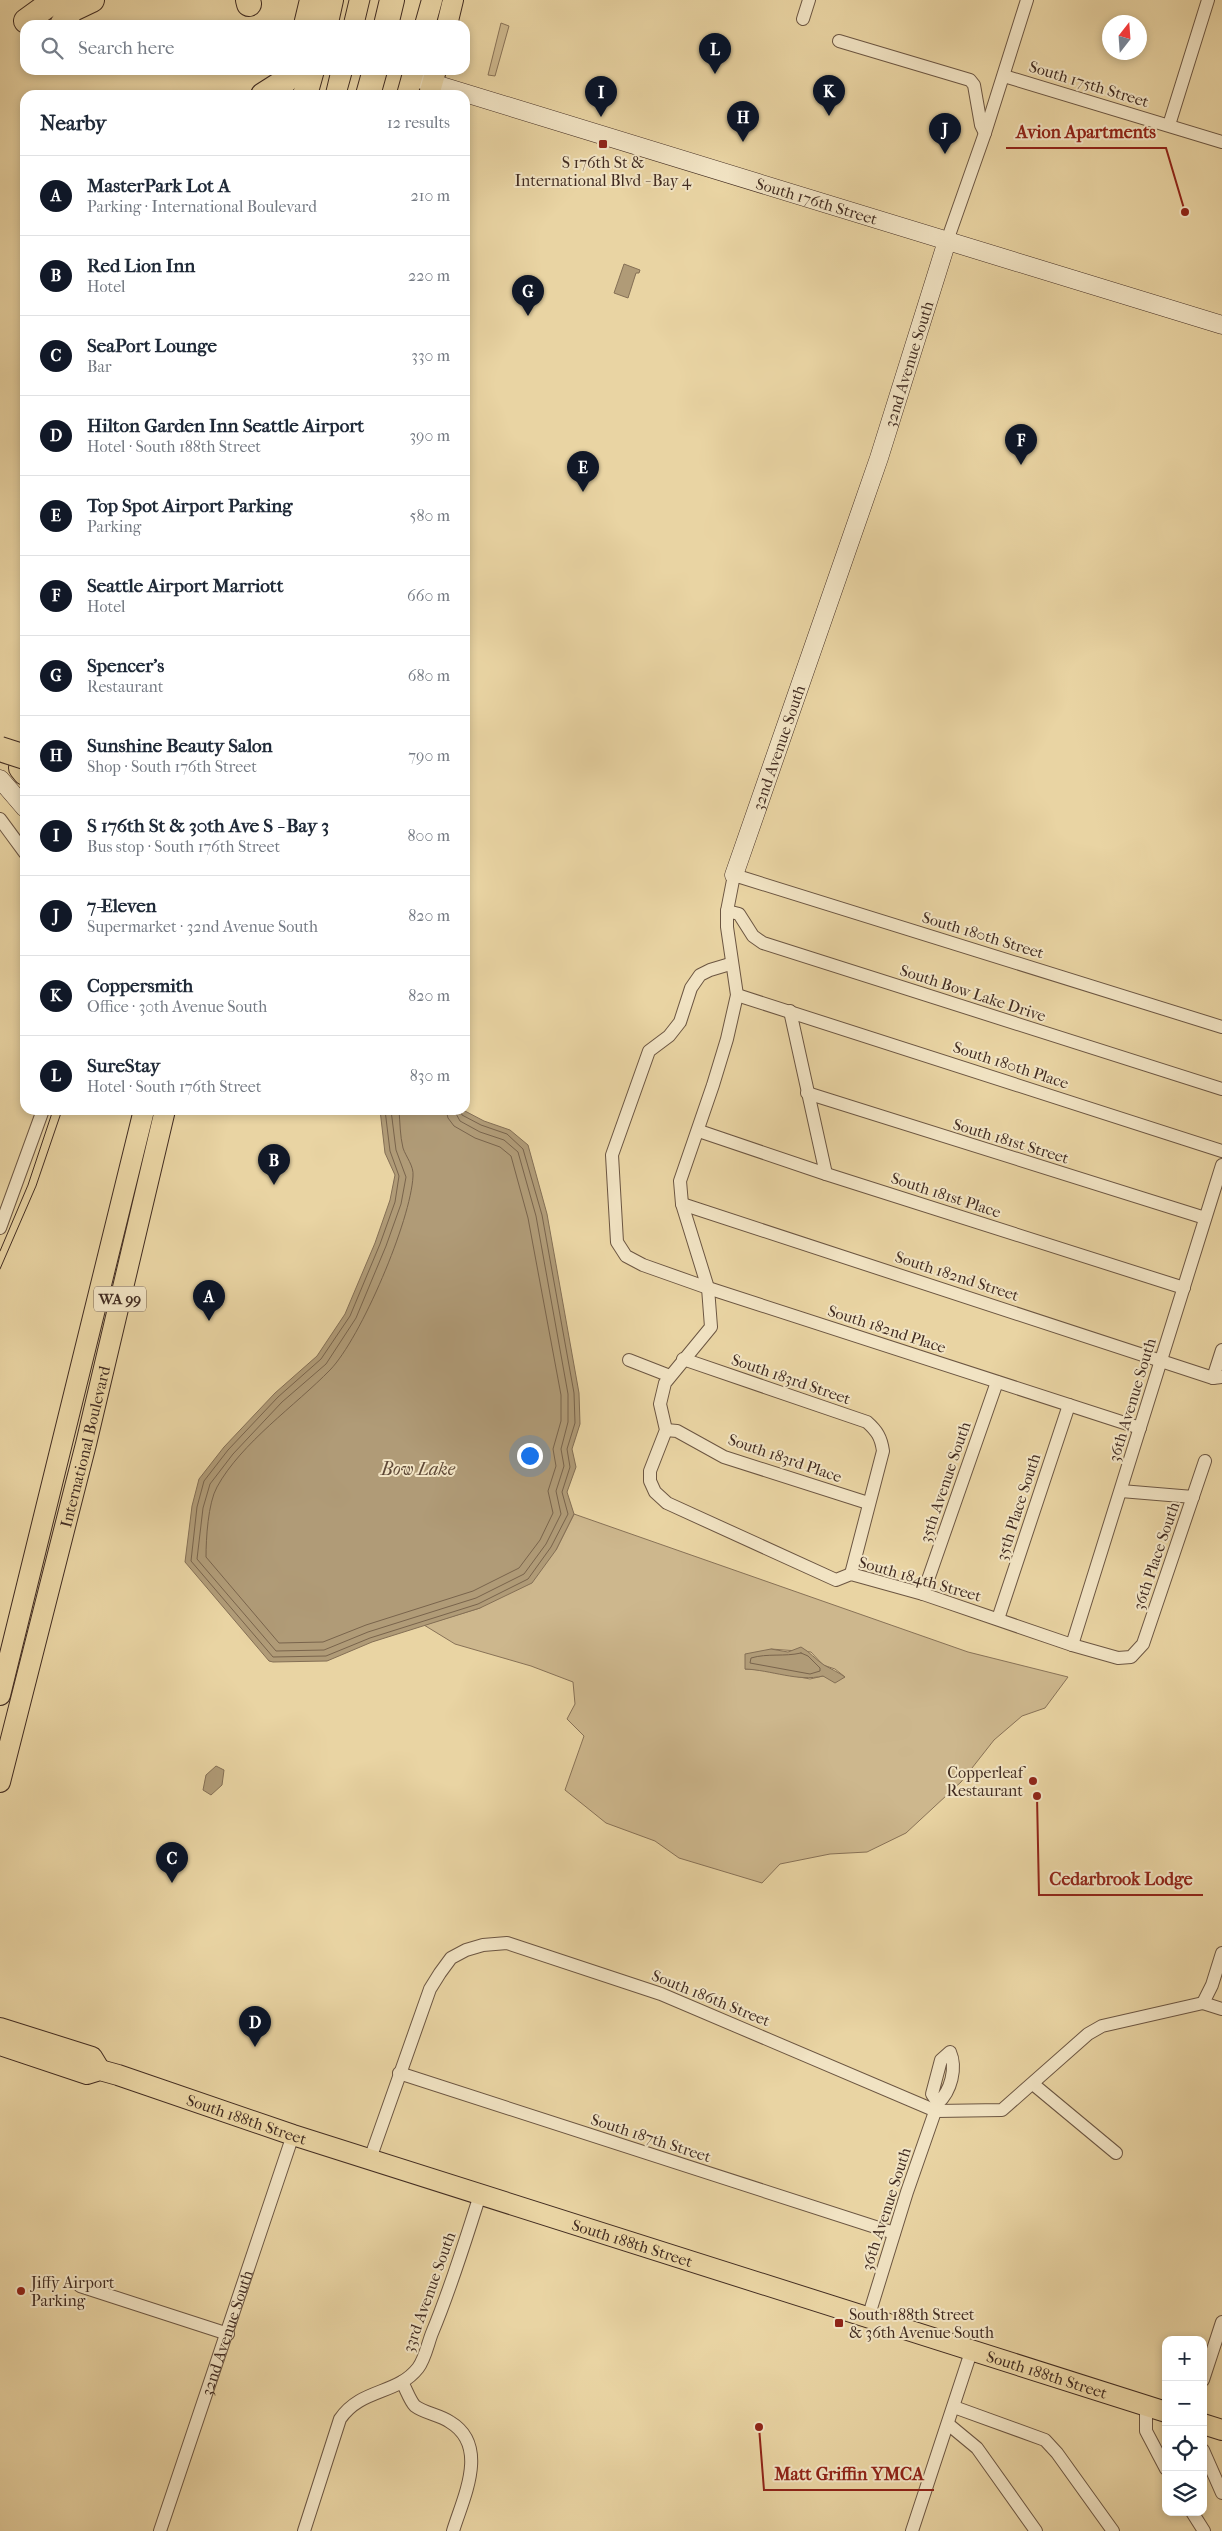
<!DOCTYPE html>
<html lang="en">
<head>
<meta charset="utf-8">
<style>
  :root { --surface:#fff; --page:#f2f2f3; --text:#1f2937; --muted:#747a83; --line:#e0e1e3; --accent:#111827 }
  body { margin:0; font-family:"IM FELL French Canon",serif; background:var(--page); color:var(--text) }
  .controls { position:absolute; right:15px; bottom:15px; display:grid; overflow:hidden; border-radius:10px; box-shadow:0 2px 8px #0003 }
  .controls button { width:45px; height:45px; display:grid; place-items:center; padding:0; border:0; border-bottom:1px solid var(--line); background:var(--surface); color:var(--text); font:25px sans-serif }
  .compass { position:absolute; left:1102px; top:15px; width:45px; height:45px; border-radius:50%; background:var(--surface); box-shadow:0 2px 8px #0003; rotate:17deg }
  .you { position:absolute; left:529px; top:1455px; width:18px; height:18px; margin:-12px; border:4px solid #fff; border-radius:50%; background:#1a73e8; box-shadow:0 0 0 8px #1a73e833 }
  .badge { display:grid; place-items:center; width:32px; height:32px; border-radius:50%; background:var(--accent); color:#fff; font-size:16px; font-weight:700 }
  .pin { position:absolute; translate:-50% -41px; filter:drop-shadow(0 1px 2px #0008) }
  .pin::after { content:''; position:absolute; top:26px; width:18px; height:15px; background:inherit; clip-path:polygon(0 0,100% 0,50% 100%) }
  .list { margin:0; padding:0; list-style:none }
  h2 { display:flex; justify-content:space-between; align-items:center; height:65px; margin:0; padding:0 20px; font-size:21px }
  h2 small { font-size:16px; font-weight:400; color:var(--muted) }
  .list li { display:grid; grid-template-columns:32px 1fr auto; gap:15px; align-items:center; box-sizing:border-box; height:80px; padding:0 20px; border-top:1px solid var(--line) }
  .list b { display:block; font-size:19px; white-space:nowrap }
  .list p { margin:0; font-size:16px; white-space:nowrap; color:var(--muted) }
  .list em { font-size:16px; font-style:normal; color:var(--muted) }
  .icon { flex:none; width:28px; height:28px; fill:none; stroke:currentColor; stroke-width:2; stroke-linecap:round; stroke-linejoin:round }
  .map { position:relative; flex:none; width:1222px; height:2531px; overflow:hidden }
  .search { position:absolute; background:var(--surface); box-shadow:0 2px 8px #0003; left:20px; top:20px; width:450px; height:55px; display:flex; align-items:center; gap:12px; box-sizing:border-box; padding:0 18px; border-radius:15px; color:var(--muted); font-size:19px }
  .panel { position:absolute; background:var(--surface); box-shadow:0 2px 8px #0003; left:20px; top:90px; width:450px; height:1025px; border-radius:15px }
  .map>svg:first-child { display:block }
  .green { fill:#cdb78d; stroke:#887257; fill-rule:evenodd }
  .water { fill:#b09b77; stroke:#846f55 }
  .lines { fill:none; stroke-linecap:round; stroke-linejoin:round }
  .shore { stroke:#79644c; stroke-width:1 }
  .street-casing { stroke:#6c5642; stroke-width:14 }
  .secondary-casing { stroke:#422c21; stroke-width:19 }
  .primary-casing { stroke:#422c21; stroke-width:22 }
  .highway-casing { stroke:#422c21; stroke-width:26 }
  .street { stroke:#f1e3c3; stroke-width:12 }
  .secondary { stroke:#f1e3c3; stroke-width:18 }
  .primary { stroke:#e9d4a3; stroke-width:20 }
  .highway { stroke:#e9d4a3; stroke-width:24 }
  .tram { stroke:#422c21; stroke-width:1 }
  .highway-bridge-casing { stroke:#422c21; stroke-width:26; stroke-linecap:butt }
  .highway-bridge { stroke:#e9d4a3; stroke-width:24 }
  .poi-dot { fill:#8f2418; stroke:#f1e3c3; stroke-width:2 }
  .labels { text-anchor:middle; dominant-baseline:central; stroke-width:4; stroke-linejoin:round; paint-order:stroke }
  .shield { fill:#f1e3c3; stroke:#766352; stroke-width:1 }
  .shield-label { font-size:15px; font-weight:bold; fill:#422c21 }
  .street-label { font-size:16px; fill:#422c21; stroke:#f1e3c3 }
  .poi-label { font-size:16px; fill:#422c21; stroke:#f1e3c3; text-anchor:start }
  .water-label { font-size:18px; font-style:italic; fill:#5e4836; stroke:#f1e3c3 }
  .leader { fill:none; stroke:#8f2418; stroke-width:2 }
  .callout-dot { fill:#8f2418; stroke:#f1e3c3; stroke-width:2 }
  .callout-label { font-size:18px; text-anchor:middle; font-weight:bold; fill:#8f2418; stroke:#f1e3c3; stroke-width:4; stroke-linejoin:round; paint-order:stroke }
</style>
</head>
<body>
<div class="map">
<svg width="1222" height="2531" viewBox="0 0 1222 2531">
  <rect width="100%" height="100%" fill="#e9d4a3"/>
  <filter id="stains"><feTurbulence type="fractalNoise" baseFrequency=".004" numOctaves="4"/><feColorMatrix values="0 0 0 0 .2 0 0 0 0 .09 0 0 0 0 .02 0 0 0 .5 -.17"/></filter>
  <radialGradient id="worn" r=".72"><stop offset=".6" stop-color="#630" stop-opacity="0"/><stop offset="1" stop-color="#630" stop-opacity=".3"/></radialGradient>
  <!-- green -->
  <g class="green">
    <path d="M501,23l8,3 -14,50 -7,-1z"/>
    <path d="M574,1514l394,138 100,25 -23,31 -23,8 -28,24 -33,42 -55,51 -39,19 -37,2 -50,10 -18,19 -83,-25 -24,-17 -49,-18 -41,-33 19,-54 -17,-17 8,-15 -2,-22 -42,-16 -76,-22 -31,-19 56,-17 76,-58zM771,1649l40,3 12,13 12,4 10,8 -22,-1 -13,3 -47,-9 -18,-1z"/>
  </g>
  <!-- water -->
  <g class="water">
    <path d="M624,264l16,6 -1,3h-3l-8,25 -14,-5z"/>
    <path d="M380,1110h83l21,11 26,9 18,15 19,69 32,179 1,31 -8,25 4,18 -9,25 7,22 -18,36 -24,33 -52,25 -108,34 -45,19 -54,1 -4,-1 -84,-99 7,-56 7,-27 25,-32 51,-54 42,-37 28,-42 30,-71 15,-43 5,-25 -10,-22z"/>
    <path d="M801,1647c9,5 14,12 23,18 7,4 14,7 21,12l-10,6 -12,-7c-25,6 -52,-6 -78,-7v-15l26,-5 17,3z"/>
    <path d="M216,1766l8,4 -2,15 -11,10 -8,-5 3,-15z"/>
  </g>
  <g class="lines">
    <!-- shore -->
    <g class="shore">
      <path d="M385,1110l5,41 9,25 -4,26 -15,42 -30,72 -29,43 -43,38 -50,53 -24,31 -7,26 -6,54 82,96 53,-1 44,-18 108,-34 50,-25 23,-32 17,-33 -6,-22 8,-25 -3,-18 8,-26 -1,-30 -32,-178 -19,-66 -16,-15 -26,-9 -19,-10 -2,-5"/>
      <path d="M391,1110l5,40 10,27 -5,27 -15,42 -30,72 -30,46 -44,38 -49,52 -23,30 -7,24 -6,51 79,92 48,-1 44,-18 108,-34 48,-24 22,-30 15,-30 -5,-23 8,-25 -3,-17 7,-27v-28l-32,-178 -18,-64 -14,-12 -24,-8 -20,-11 -6,-11"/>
      <path d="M399,1110c1,12 1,26 4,38 3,9 11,18 10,28 -2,44 -52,162 -83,194 -34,35 -89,73 -113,117 -9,16 -11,52 -11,70l73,86 44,-1 43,-17 107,-34 46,-23 21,-28 13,-27 -5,-22 8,-25 -3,-17 8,-28v-26l-33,-177 -17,-62 -11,-9 -25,-9 -21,-12 -6,-8 -2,-8"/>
      <path d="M801,1653l7,3 12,12v3l-10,3 -60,-11 1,-5c17,-5 33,-1 50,-5z"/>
    </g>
    <defs>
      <g id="street">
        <path d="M803,19l6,-19"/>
        <path d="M839,41l131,39 4,5 7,40 4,8"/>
        <path d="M1004,76l218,66"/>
        <path d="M1169,125l39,-125"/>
        <path d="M947,241l38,-108 42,-133"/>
        <path d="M0,819l25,34"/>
        <path d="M727,911l12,3 14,22 10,7 459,146"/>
        <path d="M730,964l-20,6 -10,5 -9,13 -11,34 -11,14 -20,15 -37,104 5,87 9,14 17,9 65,23 432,140"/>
        <path d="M737,995l485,156"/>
        <path d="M790,1011l36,163"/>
        <path d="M807,1093l398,125"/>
        <path d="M699,1131l127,43 358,114"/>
        <path d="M682,1204l531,174 9,-1"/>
        <path d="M0,1228l43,-118"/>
        <path d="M683,1359l184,63c10,9 14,15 16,29l-32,123"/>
        <path d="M629,1360l41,16"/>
        <path d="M1213,1378l9,-28"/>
        <path d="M666,1430l11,1 47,26 144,46"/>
        <path d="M1205,1461l-62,183 -12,13 -13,1 -46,-13 -149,-51 -72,-20 -15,6 -169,-77 -12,-11 -5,-11v-10l16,-41 -6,-26 5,-21 46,-56 -3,-39 -26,-84 -2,-23 33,-96 14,-46 10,-44 -10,-68v-16l7,-36 488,152"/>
        <path d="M1121,1491l72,6"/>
        <path d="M923,1594l74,-212"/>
        <path d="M998,1619l71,-214"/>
        <path d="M1072,1645l150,-480"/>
        <path d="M1203,2003l9,-18 10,-32"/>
        <path d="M1203,2003l19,6"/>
        <path d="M950,2052c7,16 1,39 -12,51l-6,-9 9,-34z"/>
        <path d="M399,2073l495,160"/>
        <path d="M1033,2084l83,69"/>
        <path d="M370,2159l60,-170 10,-16 11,-15 15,-8 17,-5 24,-2 154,51 275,117 66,-1 86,-76 14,-8 101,-23"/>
        <path d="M80,2286l148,48"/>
        <path d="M868,2318l39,-126 31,-89"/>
        <path d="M1203,2380l19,-58"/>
        <path d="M402,2382c4,7 8,19 13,24 9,7 25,9 35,16 40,24 13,76 3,109"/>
        <path d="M1146,2406v25l20,38"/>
        <path d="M954,2407l91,33 12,13 56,78"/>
        <path d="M948,2424l29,24 59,83"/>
        <path d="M1203,2450l19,43"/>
        <path d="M1192,2512l12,19"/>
        <path id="s1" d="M160,2531l133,-396"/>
        <path d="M304,2531l36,-112c21,-31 57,-24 78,-51 7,-9 10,-25 14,-35 19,-45 33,-92 48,-138"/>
        <path d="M912,2531l59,-179"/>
      </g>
      <g id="secondary">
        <path id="s2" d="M419,79l803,246"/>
        <path d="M0,779l25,29"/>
        <path id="s3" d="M734,875l145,-417 68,-217"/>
      </g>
      <g id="primary">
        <path d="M425,25l7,-25"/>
        <path d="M447,25l6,-25"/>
        <path d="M407,95l7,-25"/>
        <path d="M429,95l7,-25"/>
        <path d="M0,1695l144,-585"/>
        <path id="s4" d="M0,1782l86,-338 79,-334"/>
        <path d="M0,2028l92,29 8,13"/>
        <path id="s5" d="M0,2045l87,29 13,-4 18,5 175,60 873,277"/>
        <path d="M1203,2424l19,6"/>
      </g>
      <g id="highway">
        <path d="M248,0l1,4"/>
        <path d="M327,18l4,-18"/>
        <path d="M26,21l29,-21"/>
        <path d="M62,25l9,-15 21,-10"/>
        <path d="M306,25l6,-25"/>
        <path d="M386,25l6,-25"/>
        <path d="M263,95l22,-14 9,-11"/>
        <path d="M305,95l7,-25"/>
        <path d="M368,95l7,-25"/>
        <path d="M21,768l4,5"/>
      </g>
    </defs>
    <!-- street casing -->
    <use href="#street" class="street-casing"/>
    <!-- secondary casing -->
    <use href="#secondary" class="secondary-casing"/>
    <!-- primary casing -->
    <use href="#primary" class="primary-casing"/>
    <!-- highway casing -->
    <use href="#highway" class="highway-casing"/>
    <!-- street -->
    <use href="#street" class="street"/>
    <!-- secondary -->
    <use href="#secondary" class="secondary"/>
    <!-- primary -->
    <use href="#primary" class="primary"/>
    <!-- highway -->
    <use href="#highway" class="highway"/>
    <!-- tram -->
    <g class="tram">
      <path d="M343,25l6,-25"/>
      <path d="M364,25l6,-25"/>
      <path d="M325,95l6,-25"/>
      <path d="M346,95l7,-25"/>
      <path d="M0,1251l28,-66 25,-75"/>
      <path d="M0,1269l36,-83 26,-76"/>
    </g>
    <defs>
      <path id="highway-bridge" d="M0,749l25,8"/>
    </defs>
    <!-- highway-bridge casing -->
    <use href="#highway-bridge" class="highway-bridge-casing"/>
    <!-- highway-bridge -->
    <use href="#highway-bridge" class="highway-bridge"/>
  </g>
  <!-- markers -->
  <g class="poi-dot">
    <rect x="598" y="139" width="10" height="10" rx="2.5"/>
    <circle cx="1033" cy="1781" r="5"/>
    <circle cx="21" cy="2291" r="5"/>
    <rect x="834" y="2318" width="10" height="10" rx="2.5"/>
  </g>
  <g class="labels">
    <!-- shield labels -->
    <rect class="shield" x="94" y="1286.5" width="52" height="25" rx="4"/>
    <g class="shield-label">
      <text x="120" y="1299">WA 99</text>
    </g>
    <!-- street labels -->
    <g class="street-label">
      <text transform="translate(1089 84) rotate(17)">South 175th Street</text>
      <text stroke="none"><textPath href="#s2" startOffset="416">South 176th Street</textPath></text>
      <text stroke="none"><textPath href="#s3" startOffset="540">32nd Avenue South</textPath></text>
      <text stroke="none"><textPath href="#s3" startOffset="135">32nd Avenue South</textPath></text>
      <text transform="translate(983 935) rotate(17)">South 180th Street</text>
      <text transform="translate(973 993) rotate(18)">South Bow Lake Drive</text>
      <text transform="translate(1011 1065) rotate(18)">South 180th Place</text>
      <text transform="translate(1011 1141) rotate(17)">South 181st Street</text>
      <text transform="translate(946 1195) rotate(18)">South 181st Place</text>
      <text transform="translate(957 1276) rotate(18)">South 182nd Street</text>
      <text transform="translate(887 1329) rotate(18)">South 182nd Place</text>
      <text transform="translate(791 1379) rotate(19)">South 183rd Street</text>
      <text transform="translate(1132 1400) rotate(-73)">36th Avenue South</text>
      <text stroke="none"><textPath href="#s4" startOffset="346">International Boulevard</textPath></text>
      <text transform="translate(785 1458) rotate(19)">South 183rd Place</text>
      <text transform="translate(945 1482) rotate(-71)">35th Avenue South</text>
      <text transform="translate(1018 1507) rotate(-72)">35th Place South</text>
      <text transform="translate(1156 1556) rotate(-71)">36th Place South</text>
      <text transform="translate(920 1579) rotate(16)">South 184th Street</text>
      <text transform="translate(711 1998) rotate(22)">South 186th Street</text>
      <text stroke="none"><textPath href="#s5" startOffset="260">South 188th Street</textPath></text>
      <text transform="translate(651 2138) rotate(18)">South 187th Street</text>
      <text transform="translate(886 2209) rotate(-72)">36th Avenue South</text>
      <text stroke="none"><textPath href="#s5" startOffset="665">South 188th Street</textPath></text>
      <text transform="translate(429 2292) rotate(-70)">33rd Avenue South</text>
      <text stroke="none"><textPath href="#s1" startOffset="209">32nd Avenue South</textPath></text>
      <text stroke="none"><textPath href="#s5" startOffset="1100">South 188th Street</textPath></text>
    </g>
    <!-- poi labels -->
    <g class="poi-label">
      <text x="603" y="162" text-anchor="middle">S 176th St &amp;<tspan x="603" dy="18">International Blvd - Bay 4</tspan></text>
      <text x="1023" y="1772" text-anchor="end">Copperleaf<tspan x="1023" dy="18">Restaurant</tspan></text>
      <text x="31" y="2282">Jiffy Airport<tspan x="31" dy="18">Parking</tspan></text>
      <text x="849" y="2314">South 188th Street<tspan x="849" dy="18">&amp; 36th Avenue South</tspan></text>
    </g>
    <!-- water labels -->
    <g class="water-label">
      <text x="418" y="1469">Bow Lake</text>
    </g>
  </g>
  <!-- callouts -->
  <path class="leader" d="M1185 212L1166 148H1006M1037 1796L1039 1895H1203M759 2427L764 2490H934"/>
  <g class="callout-dot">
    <circle cx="1185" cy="212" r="5"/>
    <circle cx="1037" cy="1796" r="5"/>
    <circle cx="759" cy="2427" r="5"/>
  </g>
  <g class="callout-label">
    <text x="1086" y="138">Avion Apartments</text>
    <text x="1121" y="1885">Cedarbrook Lodge</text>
    <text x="849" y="2480">Matt Griffin YMCA</text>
  </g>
  <rect width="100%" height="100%" filter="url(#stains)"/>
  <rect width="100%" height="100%" fill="url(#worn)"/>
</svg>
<div class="controls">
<button>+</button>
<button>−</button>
<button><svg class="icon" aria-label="locate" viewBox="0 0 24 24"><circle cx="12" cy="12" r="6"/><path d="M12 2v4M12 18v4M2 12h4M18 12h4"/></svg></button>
<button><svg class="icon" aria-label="layers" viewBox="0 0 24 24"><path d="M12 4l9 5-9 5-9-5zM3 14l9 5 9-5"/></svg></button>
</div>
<svg class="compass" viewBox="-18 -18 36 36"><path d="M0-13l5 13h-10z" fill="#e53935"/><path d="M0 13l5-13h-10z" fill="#747a83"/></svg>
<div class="you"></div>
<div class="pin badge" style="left:209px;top:1321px">A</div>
<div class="pin badge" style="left:274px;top:1185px">B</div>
<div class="pin badge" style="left:172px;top:1883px">C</div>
<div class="pin badge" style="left:255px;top:2047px">D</div>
<div class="pin badge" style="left:583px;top:492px">E</div>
<div class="pin badge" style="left:1021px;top:465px">F</div>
<div class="pin badge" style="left:528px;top:316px">G</div>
<div class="pin badge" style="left:743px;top:142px">H</div>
<div class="pin badge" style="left:601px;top:117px">I</div>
<div class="pin badge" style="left:945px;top:154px">J</div>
<div class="pin badge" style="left:829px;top:116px">K</div>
<div class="pin badge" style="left:715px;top:74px">L</div>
<div class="search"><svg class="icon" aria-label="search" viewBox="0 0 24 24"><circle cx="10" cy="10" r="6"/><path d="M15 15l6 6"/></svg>Search here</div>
<section class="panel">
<h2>Nearby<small>12 results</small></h2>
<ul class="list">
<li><span class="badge">A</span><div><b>MasterPark Lot A</b><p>Parking · International Boulevard</p></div><em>210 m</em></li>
<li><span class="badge">B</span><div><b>Red Lion Inn</b><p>Hotel</p></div><em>220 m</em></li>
<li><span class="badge">C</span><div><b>SeaPort Lounge</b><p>Bar</p></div><em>330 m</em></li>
<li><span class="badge">D</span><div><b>Hilton Garden Inn Seattle Airport</b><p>Hotel · South 188th Street</p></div><em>390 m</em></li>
<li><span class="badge">E</span><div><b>Top Spot Airport Parking</b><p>Parking</p></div><em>580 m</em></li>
<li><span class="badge">F</span><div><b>Seattle Airport Marriott</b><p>Hotel</p></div><em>660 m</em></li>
<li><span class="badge">G</span><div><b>Spencer's</b><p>Restaurant</p></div><em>680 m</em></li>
<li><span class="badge">H</span><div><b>Sunshine Beauty Salon</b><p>Shop · South 176th Street</p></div><em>790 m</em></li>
<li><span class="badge">I</span><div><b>S 176th St &amp; 30th Ave S - Bay 3</b><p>Bus stop · South 176th Street</p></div><em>800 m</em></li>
<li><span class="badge">J</span><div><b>7-Eleven</b><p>Supermarket · 32nd Avenue South</p></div><em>820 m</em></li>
<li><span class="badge">K</span><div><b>Coppersmith</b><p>Office · 30th Avenue South</p></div><em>820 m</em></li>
<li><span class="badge">L</span><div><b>SureStay</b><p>Hotel · South 176th Street</p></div><em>830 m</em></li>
</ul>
</section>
</div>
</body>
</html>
